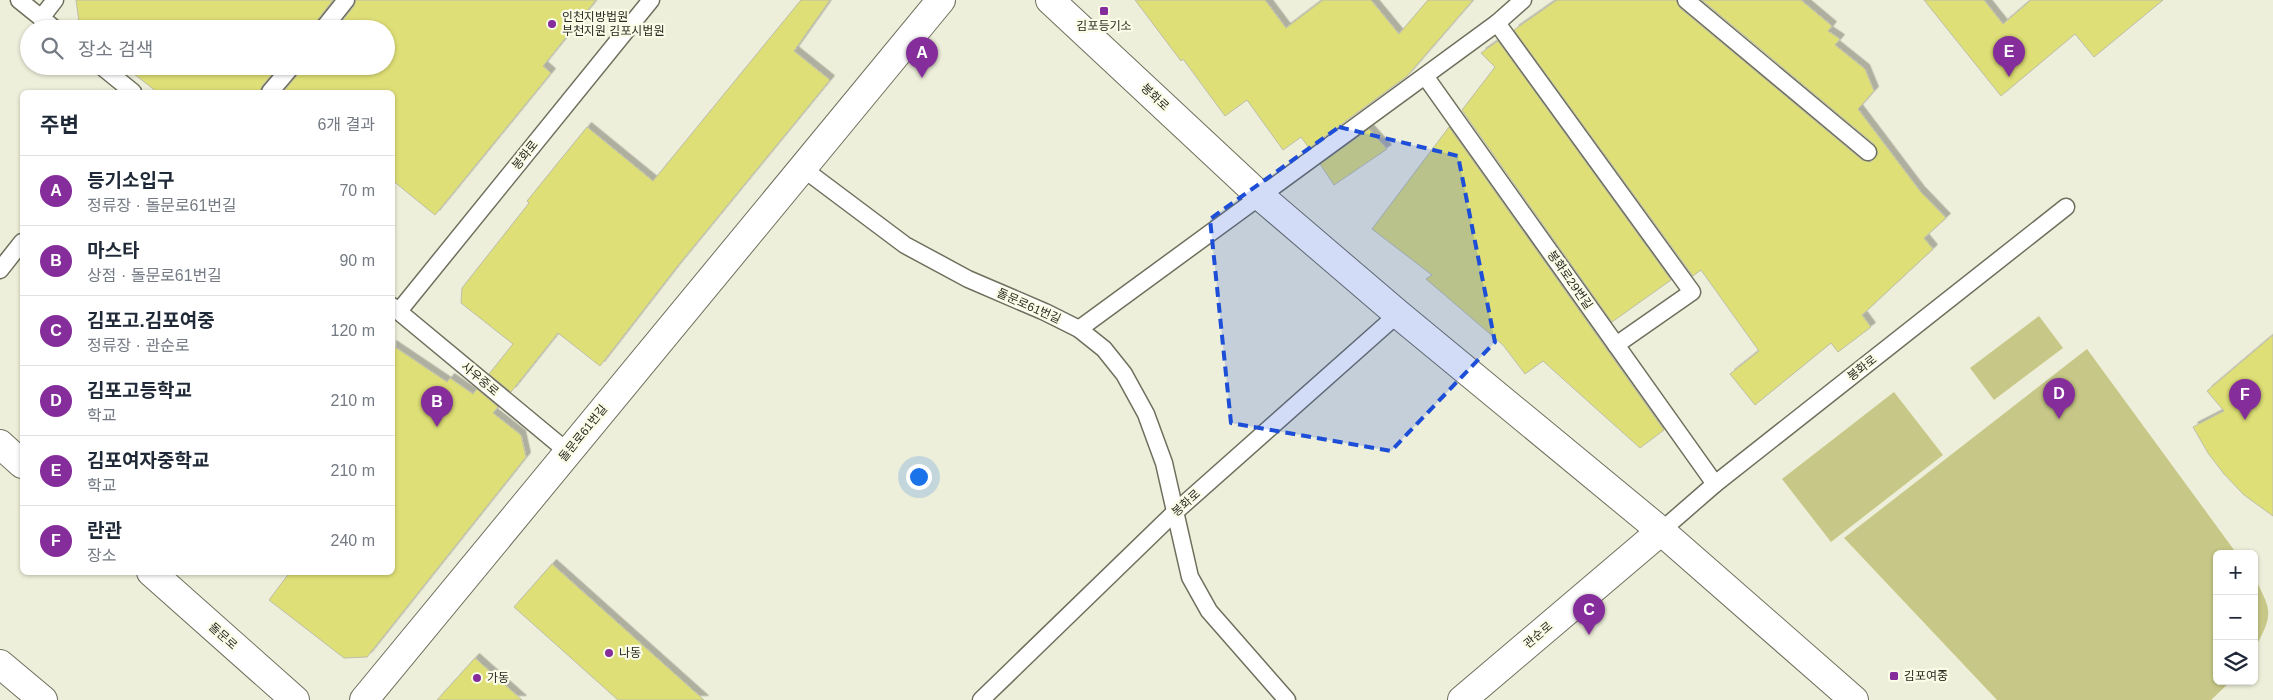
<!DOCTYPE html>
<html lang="ko">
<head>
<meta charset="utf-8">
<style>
  :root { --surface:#fff; --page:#f6f6f7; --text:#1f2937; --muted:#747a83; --line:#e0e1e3; --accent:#852e9b }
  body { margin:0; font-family:Helvetica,"Noto Sans KR",sans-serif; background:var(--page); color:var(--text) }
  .controls { position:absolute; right:15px; bottom:15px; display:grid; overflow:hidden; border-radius:8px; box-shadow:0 1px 4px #0004 }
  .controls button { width:45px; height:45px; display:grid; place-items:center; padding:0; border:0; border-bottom:1px solid var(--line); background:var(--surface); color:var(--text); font:25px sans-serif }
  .you { position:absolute; left:918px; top:476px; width:18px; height:18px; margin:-12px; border:4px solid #fff; border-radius:50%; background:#1a73e8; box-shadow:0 0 0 8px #1a73e833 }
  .badge { display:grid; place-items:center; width:32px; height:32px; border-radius:50%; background:var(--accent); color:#fff; font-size:16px; font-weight:700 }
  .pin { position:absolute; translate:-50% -41px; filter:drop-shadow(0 1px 2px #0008) }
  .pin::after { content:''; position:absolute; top:26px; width:18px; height:15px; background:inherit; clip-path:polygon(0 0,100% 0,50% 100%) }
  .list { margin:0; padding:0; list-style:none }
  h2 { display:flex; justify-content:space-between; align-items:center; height:65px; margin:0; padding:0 20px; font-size:21px }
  h2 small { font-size:16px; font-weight:400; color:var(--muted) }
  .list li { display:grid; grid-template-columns:32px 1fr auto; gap:15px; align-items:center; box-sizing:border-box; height:70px; padding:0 20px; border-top:1px solid var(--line) }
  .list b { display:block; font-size:19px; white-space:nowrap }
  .list p { margin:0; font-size:16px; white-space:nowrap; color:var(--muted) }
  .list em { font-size:16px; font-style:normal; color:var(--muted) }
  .icon { flex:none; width:28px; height:28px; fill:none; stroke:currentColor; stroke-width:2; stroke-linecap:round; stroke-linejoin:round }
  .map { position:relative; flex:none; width:2273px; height:700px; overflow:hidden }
  .search { position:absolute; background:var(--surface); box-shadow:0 1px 4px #0004; left:20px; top:20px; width:375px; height:55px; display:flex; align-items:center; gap:12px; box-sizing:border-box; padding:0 18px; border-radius:28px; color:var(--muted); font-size:19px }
  .panel { position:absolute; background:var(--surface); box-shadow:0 1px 4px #0004; left:20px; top:90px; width:375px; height:485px; border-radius:8px }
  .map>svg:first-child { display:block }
  .green { fill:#c7c887 }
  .building { fill:#dfdf77; stroke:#bdbeaa; filter:url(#shadow) }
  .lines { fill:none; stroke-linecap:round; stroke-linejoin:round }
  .service-casing { stroke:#6f6f5d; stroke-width:19 }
  .minor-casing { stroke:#6f6f5d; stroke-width:30 }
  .tertiary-casing { stroke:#6f6f5d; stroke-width:30 }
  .service { stroke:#fff; stroke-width:16 }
  .minor { stroke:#fff; stroke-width:28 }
  .tertiary { stroke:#fff; stroke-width:28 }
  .marked { fill:#1d4ed8; fill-opacity:0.2; stroke:#1d4ed8; stroke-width:4; stroke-dasharray:10 6; stroke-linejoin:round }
  .poi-dot { fill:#852e9b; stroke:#fbfce7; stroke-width:2 }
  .labels { text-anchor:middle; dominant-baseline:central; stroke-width:4.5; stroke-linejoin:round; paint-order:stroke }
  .poi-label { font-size:12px; fill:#292921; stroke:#fbfce7; text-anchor:start }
  .street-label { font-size:12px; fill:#292921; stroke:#fbfce7 }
</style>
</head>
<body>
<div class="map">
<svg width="2273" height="700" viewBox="0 0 2273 700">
  <defs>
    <filter id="shadow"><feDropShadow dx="4.5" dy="-4.5" stdDeviation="0" flood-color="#0004"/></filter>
  </defs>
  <rect width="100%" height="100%" fill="#eeefda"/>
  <!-- green -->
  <g class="green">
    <path d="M2039,316l24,32 -69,52 -24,-32z"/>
    <path d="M2087,349l150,205h-20v127h14l-20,19h-214l-153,-162z"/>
    <path d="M1894,392l49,63 -112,87 -49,-63z"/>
    <path d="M2254,577c19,36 19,37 0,73z"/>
  </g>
  <!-- building -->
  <g class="building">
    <path d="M76,0h257l-18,23 -2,6h-233z"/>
    <path d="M356,0h240l-53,66 8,7 -116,142 -43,-35v-88h-109l17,-20 2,-6h84v-37h-50l18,-23z"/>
    <path d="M801,0h29l-36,51 36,29 -154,188 -76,98 -42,-33 -47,59 -22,-18 24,-30 -52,-41 1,-15 67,-85 -2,-2 60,-74 66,54z"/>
    <path d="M1135,0h130l21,28 37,-28h48l28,34 29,-34h45l-66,76 -98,72 -8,-11 -18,13 -36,-50 -22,16 -42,-57 -2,2z"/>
    <path d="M1557,0h119l4,8 182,152 9,2 7,-8 -4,-10 -172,-144h99l31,26 -4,5 12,8 -5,6 30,24 9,22 -16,18 62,82 26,27 -22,20 9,11 -71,66 9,12 -33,25 -7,-9 -76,62 -25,-31 29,-23 -58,-81 -8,6 -179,-246z"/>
    <path d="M1924,0h60l19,24 28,-24h132l-69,57 -19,-23 -74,62z"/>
    <path d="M1498,41l173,239 -59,42 -150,-212 33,-43 -14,-14z"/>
    <path d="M124,66h155l-17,20 -2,6h-103z"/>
    <path d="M1449,127l215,303 -24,18 -97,-87 -18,13 -22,-29 -77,-66 6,-4 -60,-46z"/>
    <path d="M1369,129l18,20 -53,36 -14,-21z"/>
    <path d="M2273,335v181l-29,-21 -20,-21 -16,-21 -15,-26 31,-16 -17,-20z"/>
    <path d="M392,345l55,37 3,-4 23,16 4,-5 21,18 -5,6 28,22 5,22 -159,200 -23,1 -75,-58 21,-28h102z"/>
    <path d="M552,564l152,136h-86l-104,-93z"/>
    <path d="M475,658l47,42h-85z"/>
  </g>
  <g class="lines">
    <defs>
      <g id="service">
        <path d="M19,0l36,29"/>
        <path d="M1686,0l182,152"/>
        <path d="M41,18l14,-18"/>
        <path d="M1497,23l195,269 -76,53"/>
        <path d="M323,29l23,-29"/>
        <path d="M101,66l32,26"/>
        <path d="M1425,76l290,408"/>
        <path d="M270,92l22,-26"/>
        <path d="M801,167l104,78 63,34 77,33 34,17 25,20 20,25 22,40 18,49 26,114 19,34 78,89"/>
        <path d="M0,270l22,-28"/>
        <path d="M392,306l176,146"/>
        <path d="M399,311l252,-311"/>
        <path d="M1079,329c139,-103 279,-204 418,-306l26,-23"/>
        <path d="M1661,531l54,-47 351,-277"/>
        <path d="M981,700l193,-187 224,-199"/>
      </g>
      <g id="minor">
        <path d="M0,664l43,36"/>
        <path d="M364,700l577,-700"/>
        <path d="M1462,700l199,-169"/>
      </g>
      <g id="tertiary">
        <path d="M1050,0l209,195 139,119 263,217 193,169"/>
        <path d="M0,444l22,20"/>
        <path d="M151,572l144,128"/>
      </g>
    </defs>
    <!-- service casing -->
    <use href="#service" class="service-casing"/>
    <!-- minor casing -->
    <use href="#minor" class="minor-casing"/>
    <!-- tertiary casing -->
    <use href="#tertiary" class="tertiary-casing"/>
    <!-- service -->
    <use href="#service" class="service"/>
    <!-- minor -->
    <use href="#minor" class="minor"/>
    <!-- tertiary -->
    <use href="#tertiary" class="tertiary"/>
  </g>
  <!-- marked area -->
  <path class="marked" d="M1339,127l119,29 37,186 -104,109 -160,-28 -21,-204z"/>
  <!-- markers -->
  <g class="poi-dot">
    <rect x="1099" y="6" width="10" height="10" rx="2.5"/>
    <circle cx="552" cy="24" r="5"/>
    <circle cx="609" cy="653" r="5"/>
    <rect x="1889" y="671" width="10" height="10" rx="2.5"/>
    <circle cx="477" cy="678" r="5"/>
  </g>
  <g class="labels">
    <!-- poi labels -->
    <g class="poi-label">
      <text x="562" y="17">인천지방법원<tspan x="562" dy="14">부천지원 김포시법원</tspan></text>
      <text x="1104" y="26" text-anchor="middle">김포등기소</text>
      <text x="619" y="653">나동</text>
      <text x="1904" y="676">김포여중</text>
      <text x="487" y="678">가동</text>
    </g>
    <!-- street labels -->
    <g class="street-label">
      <text transform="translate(1155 97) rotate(43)">봉화로</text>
      <text transform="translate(525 155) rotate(-51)">봉화로</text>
      <text transform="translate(1570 280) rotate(55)">봉화로29번길</text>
      <text transform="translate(1029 306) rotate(24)">돌문로61번길</text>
      <text transform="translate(1862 368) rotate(-38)">봉화로</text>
      <text transform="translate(480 379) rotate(40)">사우중로</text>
      <text transform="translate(583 433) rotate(-51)">돌문로61번길</text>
      <text transform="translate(1186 503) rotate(-42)">봉화로</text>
      <text transform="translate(1538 635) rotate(-40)">관순로</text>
      <text transform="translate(223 636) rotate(42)">돌문로</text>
    </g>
  </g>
</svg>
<div class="controls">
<button>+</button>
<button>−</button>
<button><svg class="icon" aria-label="layers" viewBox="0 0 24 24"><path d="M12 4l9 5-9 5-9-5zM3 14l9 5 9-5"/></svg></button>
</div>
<div class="you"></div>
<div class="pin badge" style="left:922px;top:78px">A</div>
<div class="pin badge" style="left:437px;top:427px">B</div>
<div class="pin badge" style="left:1589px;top:635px">C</div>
<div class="pin badge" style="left:2059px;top:419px">D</div>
<div class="pin badge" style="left:2009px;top:77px">E</div>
<div class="pin badge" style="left:2245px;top:420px">F</div>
<div class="search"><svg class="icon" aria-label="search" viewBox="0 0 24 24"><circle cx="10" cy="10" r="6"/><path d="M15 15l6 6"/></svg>장소 검색</div>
<section class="panel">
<h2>주변<small>6개 결과</small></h2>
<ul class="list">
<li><span class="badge">A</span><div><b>등기소입구</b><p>정류장 · 돌문로61번길</p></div><em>70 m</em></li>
<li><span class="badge">B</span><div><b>마스타</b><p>상점 · 돌문로61번길</p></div><em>90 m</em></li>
<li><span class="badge">C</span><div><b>김포고.김포여중</b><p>정류장 · 관순로</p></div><em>120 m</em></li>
<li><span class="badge">D</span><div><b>김포고등학교</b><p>학교</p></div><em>210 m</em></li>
<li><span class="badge">E</span><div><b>김포여자중학교</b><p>학교</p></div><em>210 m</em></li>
<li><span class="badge">F</span><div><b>란관</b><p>장소</p></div><em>240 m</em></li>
</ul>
</section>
</div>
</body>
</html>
